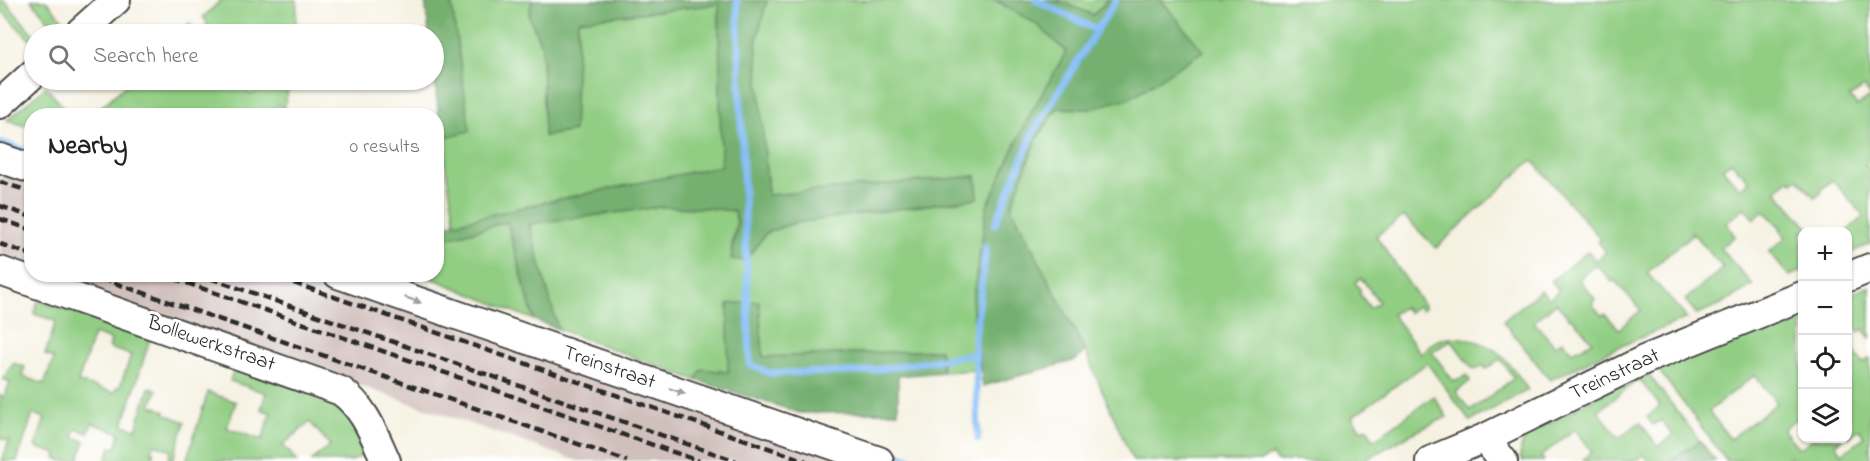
<!DOCTYPE html>
<html lang="en">
<head>
<meta charset="utf-8">
<style>
  :root { --surface:#fff; --page:#f6f6f6; --text:#202124; --muted:#757577; --line:#e0e0e0 }
  body { margin:0; font-family:"Indie Flower",sans-serif; background:var(--page); color:var(--text) }
  .controls { position:absolute; right:18px; bottom:18px; display:grid; overflow:hidden; border-radius:12px; box-shadow:0 2px 4px #0004 }
  .controls button { width:54px; height:54px; display:grid; place-items:center; padding:0; border:0; border-bottom:2px solid var(--line); background:var(--surface); color:var(--text); font:30px sans-serif }
  .list { margin:0; padding:0; list-style:none }
  h2 { display:flex; justify-content:space-between; align-items:center; height:78px; margin:0; padding:0 24px; font-size:26px }
  h2 small { font-size:20px; font-weight:400; color:var(--muted) }
  .icon { flex:none; width:33px; height:33px; fill:none; stroke:currentColor; stroke-width:2; stroke-linecap:round; stroke-linejoin:round }
  .map { position:relative; flex:none; width:1870px; height:461px; overflow:hidden }
  .search { position:absolute; background:var(--surface); box-shadow:0 2px 4px #0004; left:24px; top:24px; width:420px; height:66px; display:flex; align-items:center; gap:15px; box-sizing:border-box; padding:0 21px; border-radius:33px; color:var(--muted); font-size:22px }
  .panel { position:absolute; background:var(--surface); box-shadow:0 2px 4px #0004; left:24px; top:108px; width:420px; height:174px; border-radius:24px }
  .map>svg:first-child { display:block }
  .industrial { fill:#d0c0bc }
  .green { fill:#91cd83; stroke:#5e7c57; stroke-width:1.5; fill-rule:evenodd }
  .forest { fill:#74b071; stroke:#506e4e; stroke-width:1.5 }
  .lines { fill:none; stroke-linecap:round; stroke-linejoin:round }
  .stream { stroke:#84bdf5; stroke-width:7 }
  .minor-casing { stroke:#494946; stroke-width:32 }
  .minor { stroke:#fff; stroke-width:28 }
  .rail { stroke:#2b2b2b; stroke-width:4.5; stroke-dasharray:9 4.5; stroke-linecap:butt }
  .oneway { fill:#a0a0a0 }
  .labels { text-anchor:middle; dominant-baseline:central; stroke-width:6; stroke-linejoin:round; paint-order:stroke }
  .street-label { font-size:21px; fill:#2b2b2b; stroke:#fff }
</style>
</head>
<body>
<div class="map">
<svg width="1870" height="461" viewBox="0 0 1870 461">
  <rect width="100%" height="100%" fill="#fff"/>
  <filter id="ink" filterUnits="userSpaceOnUse"><feTurbulence type="fractalNoise" baseFrequency=".0167" numOctaves="2"/><feDisplacementMap in="SourceGraphic" scale="12" xChannelSelector="R" yChannelSelector="G"/><feConvolveMatrix kernelMatrix="1 2 1 2 8 2 1 2 1" color-interpolation-filters="sRGB"/></filter>
  <filter id="wash" filterUnits="userSpaceOnUse"><feTurbulence type="fractalNoise" baseFrequency=".008" numOctaves="4" result="noise"/><feDisplacementMap in="SourceGraphic" scale="24" xChannelSelector="R" yChannelSelector="G"/><feGaussianBlur stdDeviation="1.35" result="paint"/><feColorMatrix in="noise" values="0 0 0 0 0 0 0 0 0 0 0 0 0 0 0 0 0 1.4 0 .05"/><feComposite in="paint" operator="in"/></filter>
  <g filter="url(#wash)">
    <rect width="100%" height="100%" fill="#f5f1e1"/>
    <!-- industrial -->
    <g class="industrial">
      <path d="M0,167l31,11v93l-31,-11z"/>
      <path d="M41,275h268l539,186h-270z"/>
    </g>
    <!-- green -->
    <g class="green">
      <path d="M0,0h4l30,35 -1,8 -33,-34z"/>
      <path d="M31,0h15l16,19 -9,7z"/>
      <path d="M221,0h76l-2,34h-3l-9,-9 -6,6 2,3h-102l12,-11 8,10 11,-9 -5,-7z"/>
      <path d="M451,0h81l-3,16 13,31 2,89 30,-5 4,-111 141,-16 2,162 -180,37 -86,20 -14,-85 28,-7z"/>
      <path d="M767,0h228l43,25 28,27 -39,68 -55,184 9,66 -38,2 -3,-22 -177,7 -4,-55 -31,70 -26,-2 -6,10 -138,-51 -29,-105 130,-17 49,1 27,3 2,10 -6,28 15,12 20,-28 28,-10 184,-25 -2,-22 -208,20 -12,-153z"/>
      <path d="M1057,0h51l-15,15z"/>
      <path d="M1161,0h709v95l-6,-8 -14,10 7,9 13,-9v63l-5,4 5,7v73l-21,9 -1,-1 -1,-21 17,-15 -32,-36 -11,10 1,2 -7,6 -17,-19 -6,3 -3,-3 -13,12 35,40h-9v40l-13,5 -20,-24 17,-15 -6,-7 2,-1 -18,-18 -10,8 -10,-11 -18,15 9,13 -15,12 33,37 -32,19 -24,10 -12,-14 38,-32 -32,-37 1,3 -45,39 40,45 -73,31 -64,31 -47,-59 38,-31 8,9 10,-9 -8,-9 37,-30 8,10 10,-9 -8,-10 3,-3 -69,-79 -96,88 -32,-32 -28,20 49,71 -4,3 -3,-4 -9,7 -5,-6 -12,7 29,40c3,-3 6,-7 10,-10 18,-13 53,-4 69,10 11,11 20,23 28,36l-58,31 -43,-58 -75,54 9,13 6,-2 7,12 60,-44 13,21 -36,17 -48,27h-87l-4,-6 -12,6h-127l-48,-110 -74,-144 25,-67 21,-32 33,1 112,-59zM1731,162l18,19 -9,8 -17,-20zM1596,264l16,18 3,-1 26,29 -22,19 -14,-15 -3,2 -10,-12 3,-5 -16,-20zM1361,278l18,24 -9,6 -11,-15 2,-2 -6,-9zM1556,303l14,16 2,-1 21,24 -21,10 -10,-11 -7,5 -21,-24zM1451,340l22,29 1,-1 2,2 7,-5 3,4 14,-10 14,19 -44,33 -14,-19 14,-11 -3,-6 -13,7 -22,-30z"/>
      <path d="M132,80h108l-2,1 13,14 9,-8 -7,-7h5l8,8 7,-6 -2,-2h19l-6,30 -5,-5 -12,10h-172l8,-6 -2,-2z"/>
      <path d="M46,87l24,28 -38,1 -1,12 -24,-8z"/>
      <path d="M507,222l27,98 -110,-45 12,-1 1,-33z"/>
      <path d="M1870,286v52l-7,-9 -4,3 -11,-15v-22z"/>
      <path d="M38,301l113,35 -28,89 13,4 13,-41 8,2 -6,15 14,6v3l20,8 -12,38 -4,-2 2,-8 -17,-6 -3,8 3,1 -3,8h-45l5,-14 5,1 4,-15 -28,-10 -4,10 -12,-4 -3,8 12,4 -7,20h-15l-7,-3 1,-4 -22,-7 10,-29 -12,-4 -16,47h-15l7,-20 -9,-3v-43l5,2 5,-15 -7,-3 10,-16 12,4 -3,9 22,8 10,-26 -9,-3 11,-34 -22,-7zM94,334l17,6 -2,8 22,7 -11,32h-3l-2,6 -37,-11z"/>
      <path d="M1802,313v103l-2,2 -2,-1 -15,12 16,20 14,-10h29l-7,5 7,10 22,-17 -5,-8 -11,9v-80l7,-5 8,10 7,-5v103h-77l-4,-4 -5,4h-57l-70,-93zM1755,375l22,28 -47,36 -21,-28z"/>
      <path d="M234,368c31,11 99,27 118,55 6,8 10,20 14,30l-14,8h-40l18,-16 -20,-23 -27,23 14,16h-111l22,-69 28,10 -9,26 35,12 9,-27 -10,-4 5,-16 -36,-12z"/>
      <path d="M1645,370l55,71 -31,20h-20l-5,-6 -8,6h-52l-1,-2 9,-7 -17,-23 -34,27 3,5h-21l-3,-3 1,-10 5,-12zM1639,379l21,27 -13,11 6,8 8,-5 12,15 -15,12 -18,-25 -21,16 -21,-27z"/>
    </g>
    <!-- forest -->
    <g class="forest">
      <path d="M425,0h26l19,131 -29,7 -7,-66v-38h-5z"/>
      <path d="M532,0h235l-11,43 12,152 208,-19 2,22 -184,25 -28,10 -20,28 -15,-2 6,-37 -3,-11 -26,-3 -49,-1 -130,17 29,105 -24,-9 -27,-98 -70,19v-14l104,-24 180,-37 -2,-162 -141,16 -4,111 -30,5 -2,-89 -13,-31z"/>
      <path d="M995,0h62l36,15 15,-15h53l42,51 -71,46 -42,12 -33,-1 -21,32 -25,67 74,144 -9,9 -93,26 -11,-82 15,-98 40,-86 39,-68 -28,-27z"/>
      <path d="M759,301l4,56 177,-7 3,22 -45,4v36l-98,1 -104,-33 6,-11 26,3v-68z"/>
      <path d="M1700,441l16,20h-47z"/>
    </g>
    <g class="lines">
      <!-- stream -->
      <g class="stream">
        <path d="M737,0l13,364 20,9 92,-1 113,-18"/>
        <path d="M1036,0l61,30 19,-30"/>
        <path d="M0,142l32,11"/>
        <path d="M995,224l39,-93 63,-101"/>
        <path d="M384,274l85,30"/>
        <path d="M978,439l-3,-100 11,-92"/>
        <path d="M882,449l33,12"/>
      </g>
    </g>
  </g>
  <g filter="url(#ink)">
    <g class="lines">
      <defs>
        <g id="minor">
          <path d="M78,34l38,-34"/>
          <path d="M0,104l34,-31"/>
          <path d="M0,158l32,11"/>
          <path d="M0,271l341,120c24,17 33,44 45,70"/>
          <path d="M338,274l541,187"/>
          <path d="M1848,277l22,-9"/>
          <path d="M1485,438l18,23"/>
          <path d="M1430,461l55,-23 159,-78 158,-64"/>
        </g>
      </defs>
      <!-- minor casing -->
      <use href="#minor" class="minor-casing"/>
      <!-- minor -->
      <use href="#minor" class="minor"/>
      <!-- rail -->
      <g class="rail">
        <path d="M0,182l32,10"/>
        <path d="M0,206l32,11"/>
        <path d="M0,219l32,11"/>
        <path d="M0,244l32,11"/>
        <path d="M89,274l538,187"/>
        <path d="M161,274l538,187"/>
        <path d="M198,274l538,187"/>
        <path d="M268,274l538,187"/>
      </g>
    </g>
    <!-- one-way arrows -->
    <defs><path id="oneway-solid" d="M-6-.8H1V-3.2L6.5 0L1 3.2V.8H-6Z" transform="scale(1.5)"/></defs>
    <g class="oneway">
      <use href="#oneway-solid" transform="translate(413 300) rotate(19)"/>
      <use href="#oneway-solid" transform="translate(677 391) rotate(19)"/>
    </g>
  </g>
  <g class="labels">
    <!-- street labels -->
    <g class="street-label">
      <text transform="translate(211 344) rotate(19)">Bollewerkstraat</text>
      <text transform="translate(609 368) rotate(19)">Treinstraat</text>
      <text transform="translate(1615 375) rotate(-25)">Treinstraat</text>
    </g>
  </g>
</svg>
<div class="controls">
<button>+</button>
<button>−</button>
<button><svg class="icon" aria-label="locate" viewBox="0 0 24 24"><circle cx="12" cy="12" r="6"/><path d="M12 2v4M12 18v4M2 12h4M18 12h4"/></svg></button>
<button><svg class="icon" aria-label="layers" viewBox="0 0 24 24"><path d="M12 4l9 5-9 5-9-5zM3 14l9 5 9-5"/></svg></button>
</div>
<div class="search"><svg class="icon" aria-label="search" viewBox="0 0 24 24"><circle cx="10" cy="10" r="6"/><path d="M15 15l6 6"/></svg>Search here</div>
<section class="panel">
<h2>Nearby<small>0 results</small></h2>
<ul class="list">
</ul>
</section>
</div>
</body>
</html>
